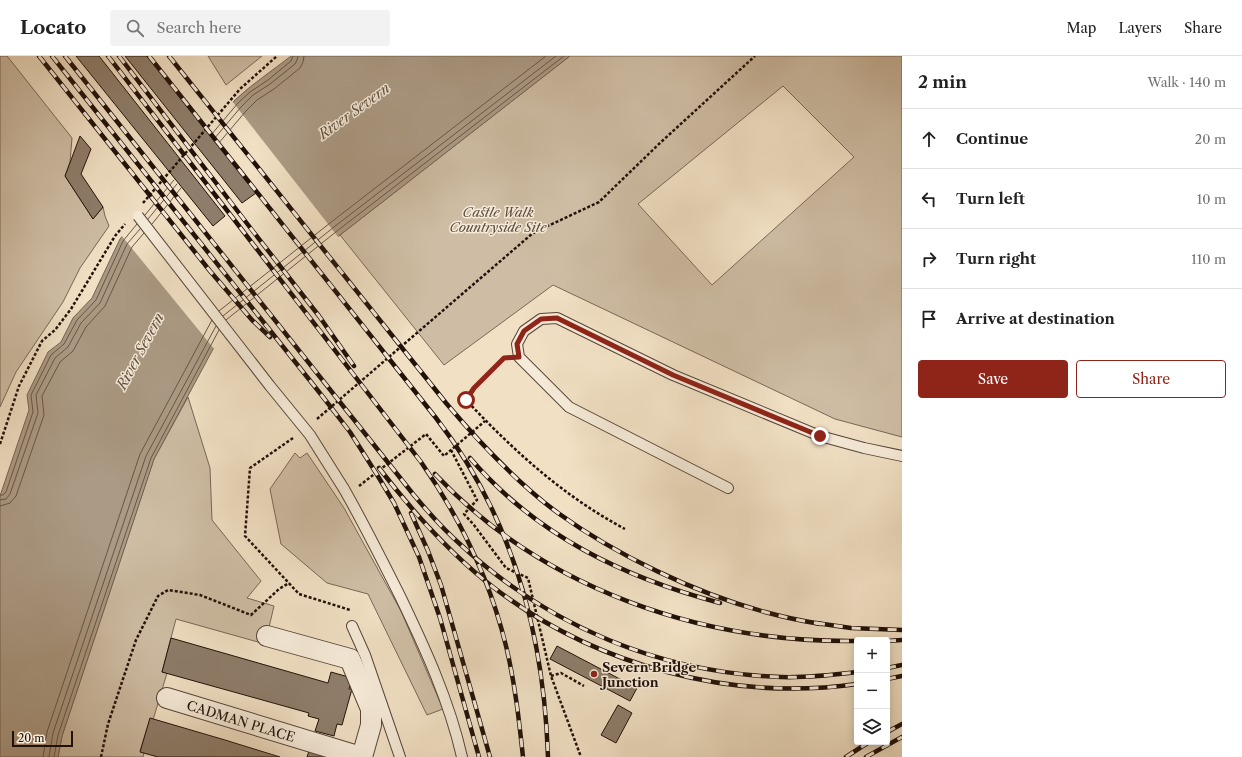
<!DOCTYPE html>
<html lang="en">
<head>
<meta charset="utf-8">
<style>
  :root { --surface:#fff; --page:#f2f2f2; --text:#222; --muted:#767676; --line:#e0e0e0; --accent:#8f2418 }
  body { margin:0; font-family:"Libre Caslon Text",serif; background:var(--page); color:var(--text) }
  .controls { position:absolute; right:12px; bottom:12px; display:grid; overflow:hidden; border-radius:4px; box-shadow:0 2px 10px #0003 }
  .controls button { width:36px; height:36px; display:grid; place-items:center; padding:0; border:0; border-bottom:1px solid var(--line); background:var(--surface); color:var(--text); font:20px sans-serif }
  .scale { position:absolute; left:12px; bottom:10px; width:61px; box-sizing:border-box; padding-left:4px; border:2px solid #221109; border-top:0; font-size:11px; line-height:14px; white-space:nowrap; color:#221109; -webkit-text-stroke:3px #f6ebd9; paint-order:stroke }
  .stop { position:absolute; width:12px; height:12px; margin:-9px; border:3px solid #8f2418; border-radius:50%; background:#fff }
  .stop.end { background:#8f2418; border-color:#fff; box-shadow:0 1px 4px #0008 }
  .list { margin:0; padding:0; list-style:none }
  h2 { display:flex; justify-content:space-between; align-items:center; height:52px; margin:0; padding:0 16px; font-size:17px }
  h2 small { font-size:13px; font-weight:400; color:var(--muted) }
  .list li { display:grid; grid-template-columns:26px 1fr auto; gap:12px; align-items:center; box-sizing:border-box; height:60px; padding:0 16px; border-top:1px solid var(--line) }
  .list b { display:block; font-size:15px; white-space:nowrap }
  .list em { font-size:13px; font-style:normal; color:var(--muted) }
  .actions { display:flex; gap:8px; padding:12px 16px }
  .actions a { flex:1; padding:9px 0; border:1px solid var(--accent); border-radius:4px; text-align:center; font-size:14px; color:var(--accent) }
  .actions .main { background:var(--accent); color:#fff }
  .icon { flex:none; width:22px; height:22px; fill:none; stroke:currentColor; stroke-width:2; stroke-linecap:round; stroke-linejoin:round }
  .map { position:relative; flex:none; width:902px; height:701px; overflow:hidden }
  header { display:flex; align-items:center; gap:24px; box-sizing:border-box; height:56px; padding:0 20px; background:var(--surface); border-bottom:1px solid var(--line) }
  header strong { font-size:19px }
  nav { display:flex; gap:22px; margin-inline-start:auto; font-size:14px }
  .search { width:280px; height:36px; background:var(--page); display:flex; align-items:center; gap:10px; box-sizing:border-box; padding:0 14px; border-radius:4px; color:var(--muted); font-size:15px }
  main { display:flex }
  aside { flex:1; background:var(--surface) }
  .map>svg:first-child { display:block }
  .green { fill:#cebda4; stroke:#786756; fill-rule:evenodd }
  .water { fill:#ab9a84; stroke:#746353 }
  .pier { fill:#f1e0c4 }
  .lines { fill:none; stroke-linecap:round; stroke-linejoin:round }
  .shore { stroke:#665646; stroke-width:1 }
  .building { fill:#8e7d6a; stroke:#221109 }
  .service-casing { stroke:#564538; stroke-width:12 }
  .minor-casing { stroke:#564538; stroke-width:22 }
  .path { stroke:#221109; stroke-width:2.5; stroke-dasharray:3 2; stroke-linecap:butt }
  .service { stroke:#f6ebd9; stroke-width:10 }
  .minor { stroke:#f6ebd9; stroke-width:20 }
  .rail-casing { stroke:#221109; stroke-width:4.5 }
  .rail { stroke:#f6ebd9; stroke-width:3; stroke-dasharray:9; stroke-linecap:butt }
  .service-bridge-casing { stroke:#564538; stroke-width:12; stroke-linecap:butt }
  .service-bridge { stroke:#f6ebd9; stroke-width:10 }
  .route { stroke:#8f2418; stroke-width:5 }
  .poi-dot { fill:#8f2418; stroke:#f6ebd9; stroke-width:1.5 }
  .labels { text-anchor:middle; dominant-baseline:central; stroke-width:3; stroke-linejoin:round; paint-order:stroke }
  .park-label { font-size:13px; font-style:italic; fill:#5e4d3f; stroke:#f6ebd9 }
  .poi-label { font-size:13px; font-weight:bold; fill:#221109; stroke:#f6ebd9; text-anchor:start }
  .street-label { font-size:13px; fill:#221109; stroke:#f6ebd9 }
  .water-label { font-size:14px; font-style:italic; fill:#604f40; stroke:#f6ebd9 }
</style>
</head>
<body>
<header>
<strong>Locato</strong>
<div class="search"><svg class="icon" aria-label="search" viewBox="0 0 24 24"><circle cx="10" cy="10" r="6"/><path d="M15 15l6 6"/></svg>Search here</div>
<nav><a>Map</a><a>Layers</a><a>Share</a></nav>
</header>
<main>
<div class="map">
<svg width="902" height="701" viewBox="0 0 902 701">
  <rect width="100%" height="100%" fill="#f1e0c4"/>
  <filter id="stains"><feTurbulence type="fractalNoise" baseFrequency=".005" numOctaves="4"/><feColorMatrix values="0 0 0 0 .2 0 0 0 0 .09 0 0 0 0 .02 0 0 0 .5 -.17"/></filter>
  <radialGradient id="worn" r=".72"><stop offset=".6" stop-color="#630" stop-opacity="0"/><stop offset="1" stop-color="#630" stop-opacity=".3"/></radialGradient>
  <!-- green -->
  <g class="green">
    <path d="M0,0h7l65,82 -2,24 -5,14 28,43 10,-12 2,9 4,10 -29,42 -17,34 -47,70 -16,35z"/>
    <path d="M208,0h54l-36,29z"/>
    <path d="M570,0h332v381l-67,-18 -282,-134 -109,80 -104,-130zM783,30l71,71 -142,128 -74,-81z"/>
    <path d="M188,341l22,71 2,52 49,61 -14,17 27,8 -9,38 -89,-25 -14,53 5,1 -14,47 -3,-1 -10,32 4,2 -1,4h-85l4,-21 92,-277z"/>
    <path d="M295,397l5,5 7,-5 37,55 57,103 42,98 -16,6 -59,-121 -41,-11 -46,-39 -11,-55z"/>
  </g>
  <!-- water -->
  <path class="water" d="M291,0h279l-230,179 -114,90 -72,134 -92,277 -4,21h-58v-261l29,-86 -2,-15 21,-43 13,-10 12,-24 19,-20 28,-59 115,-139c17,-16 37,-29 56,-44z"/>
  <!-- pier -->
  <path class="pier" d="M232,45l107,137 -111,88 -13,24 -94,-115z"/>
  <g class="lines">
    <!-- shore -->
    <g class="shore">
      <path d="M211,79l27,-32 12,-11 18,-12 23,-19 2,-5"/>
      <path d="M214,83l27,-32 12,-12 17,-11 25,-20 2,-4 1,-4"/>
      <path d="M218,88l28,-33 11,-11 17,-11 26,-21 3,-6 1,-6"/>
      <path d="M145,159l29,-35"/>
      <path d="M148,163l29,-35"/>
      <path d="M152,168l29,-36"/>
      <path d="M219,255l111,-88 216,-167"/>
      <path d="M223,260l111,-89 222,-171"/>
      <path d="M226,264l111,-89 227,-175"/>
      <path d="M0,439h3l3,-3 27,-80 -2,-17 20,-40 13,-11 13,-24 19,-20 27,-59 14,-17"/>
      <path d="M0,444l6,-1 4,-5 28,-81 -2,-18 19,-37 13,-11 13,-24 19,-20 27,-59 13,-15"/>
      <path d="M0,450l10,-3 6,-7 28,-81 -2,-19 18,-34 13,-11 13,-24 19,-21 27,-59 12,-14"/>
      <path d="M43,701l4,-25 93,-278 72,-134"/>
      <path d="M49,701l4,-24 93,-277 70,-130"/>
      <path d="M54,701l4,-22 93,-277 68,-128"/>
    </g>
  </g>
  <!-- building -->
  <g class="building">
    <path d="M76,0h23l126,160 -12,10z"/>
    <path d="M125,0h22l109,137 -14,10z"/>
    <path d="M80,80l11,13 -10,25 22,33 -10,12 -28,-43z"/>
    <path d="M171,582l157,45 3,-11 21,6 -3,11h3l-10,36 -5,-1 -3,12 -19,-5 4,-12 -11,-3 1,-3 -147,-41z"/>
    <path d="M557,590l80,42 -7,13 -80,-42z"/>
    <path d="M618,649l14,8 -16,30 -15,-8z"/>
    <path d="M150,662l75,22 55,17h-122l-18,-5z"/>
    <path d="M309,695l18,6h-20z"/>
  </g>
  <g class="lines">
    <defs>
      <g id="service">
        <path d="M728,432l-159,-81 -50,-50 -2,-13 7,-13 17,-12 16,-1 116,57 147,61 44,12 38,8"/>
        <path d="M344,433c20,35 38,71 56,107 25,52 49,104 62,161"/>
        <path d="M352,570l13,29 35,102"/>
      </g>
      <g id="minor">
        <path d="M267,580l83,23 21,50v16l-9,32"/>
        <path d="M167,642l194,59"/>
      </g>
    </defs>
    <!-- service casing -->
    <use href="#service" class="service-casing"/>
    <!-- minor casing -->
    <use href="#minor" class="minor-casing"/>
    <!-- path -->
    <g class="path">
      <path d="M143,147l97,-114 37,-33"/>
      <path d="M504,302l-30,30 -8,12c47,50 97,96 159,129"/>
      <path d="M317,363l216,-186 66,-31 61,-59 95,-87"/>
      <path d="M293,382l-43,30 -5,68 54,58 51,16"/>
      <path d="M0,388l19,-58 23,-45 13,-11 16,-21 44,-73 10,-12"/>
      <path d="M451,394l26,50 -13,14 10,11 32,43 22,10 23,98 30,81"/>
      <path d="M359,430l67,-52 18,22 41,-35"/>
      <path d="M551,620l10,-3 23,13"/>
      <path d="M101,701l7,-33 28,-84 22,-44 10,-6 32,5 51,20 28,-26 10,-6"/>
    </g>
    <!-- service -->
    <use href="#service" class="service"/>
    <!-- minor -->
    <use href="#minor" class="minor"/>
    <defs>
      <g id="rail">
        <path d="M39,0l171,215 42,49 18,17"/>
        <path d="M52,0l271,341 27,35 26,41 18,30 25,54 21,61 39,139"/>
        <path d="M65,0l348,438c15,18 31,36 48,51 89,82 200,128 320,132 25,1 51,-2 76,-5"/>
        <path d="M108,0l313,406c39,56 69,118 85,184 9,37 13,74 17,111"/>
        <path d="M119,0l133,174 67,86 35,50"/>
        <path d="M149,0l287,362c76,98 108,217 112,339"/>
        <path d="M169,0l277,347c33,39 70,79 112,110 58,42 137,80 207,99 18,5 37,9 56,12"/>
        <path d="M470,402c67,78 153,119 250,145"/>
        <path d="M379,412c34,44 70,85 114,119 101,78 237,115 364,97"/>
        <path d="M435,418c108,115 266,169 422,167"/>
        <path d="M411,457l17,38 13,34 49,172"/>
        <path d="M816,567l35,5 51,2"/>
        <path d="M887,585l15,-1"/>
        <path d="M887,612l15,-3"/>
        <path d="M887,623l15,-3"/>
        <path d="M887,676l15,-8"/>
        <path d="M846,701l23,-15"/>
        <path d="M866,701l36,-20"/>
      </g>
    </defs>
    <!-- rail casing -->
    <use href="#rail" class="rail-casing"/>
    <!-- rail -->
    <use href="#rail" class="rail"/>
    <defs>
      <path id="service-bridge" d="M138,160l132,170 40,49 34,54"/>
    </defs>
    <!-- service-bridge casing -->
    <use href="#service-bridge" class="service-bridge-casing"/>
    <!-- service-bridge -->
    <use href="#service-bridge" class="service-bridge"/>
  </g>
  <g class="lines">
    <!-- route -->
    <path class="route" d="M466,344l8,-12 30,-30 15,-1 -2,-13 7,-13 17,-12 16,-1 116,57 147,61"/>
  </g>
  <!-- markers -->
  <circle class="poi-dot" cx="594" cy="618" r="4"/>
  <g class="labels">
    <!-- park labels -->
    <g class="park-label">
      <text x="498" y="156">Castle Walk<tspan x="498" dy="15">Countryside Site</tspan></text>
    </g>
    <!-- poi labels -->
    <g class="poi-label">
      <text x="602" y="611">Severn Bridge<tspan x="602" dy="15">Junction</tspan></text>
    </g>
    <!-- street labels -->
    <g class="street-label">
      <text transform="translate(241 665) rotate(17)">CADMAN PLACE</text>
    </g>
    <!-- water labels -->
    <g class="water-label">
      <text transform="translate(354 55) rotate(-36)">River Severn</text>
      <text transform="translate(140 295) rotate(-62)">River Severn</text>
    </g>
  </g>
  <rect width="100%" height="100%" filter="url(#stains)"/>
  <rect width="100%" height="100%" fill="url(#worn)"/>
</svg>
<div class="controls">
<button>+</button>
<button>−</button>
<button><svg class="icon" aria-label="layers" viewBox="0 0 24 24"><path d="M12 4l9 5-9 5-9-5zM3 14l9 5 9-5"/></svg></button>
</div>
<div class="scale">20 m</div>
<div class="stop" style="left:466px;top:344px"></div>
<div class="stop end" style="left:820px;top:380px"></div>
</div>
<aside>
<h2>2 min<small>Walk · 140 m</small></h2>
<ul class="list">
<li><svg class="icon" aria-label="ahead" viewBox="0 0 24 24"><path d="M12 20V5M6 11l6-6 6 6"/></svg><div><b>Continue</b></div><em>20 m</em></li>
<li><svg class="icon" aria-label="left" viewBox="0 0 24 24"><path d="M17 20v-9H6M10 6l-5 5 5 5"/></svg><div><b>Turn left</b></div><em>10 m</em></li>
<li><svg class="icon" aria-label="right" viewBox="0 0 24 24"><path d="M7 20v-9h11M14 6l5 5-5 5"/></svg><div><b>Turn right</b></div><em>110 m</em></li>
<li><svg class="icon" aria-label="arrive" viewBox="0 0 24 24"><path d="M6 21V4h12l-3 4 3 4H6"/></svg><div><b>Arrive at destination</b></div></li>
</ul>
<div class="actions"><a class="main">Save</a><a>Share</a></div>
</aside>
</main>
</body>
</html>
